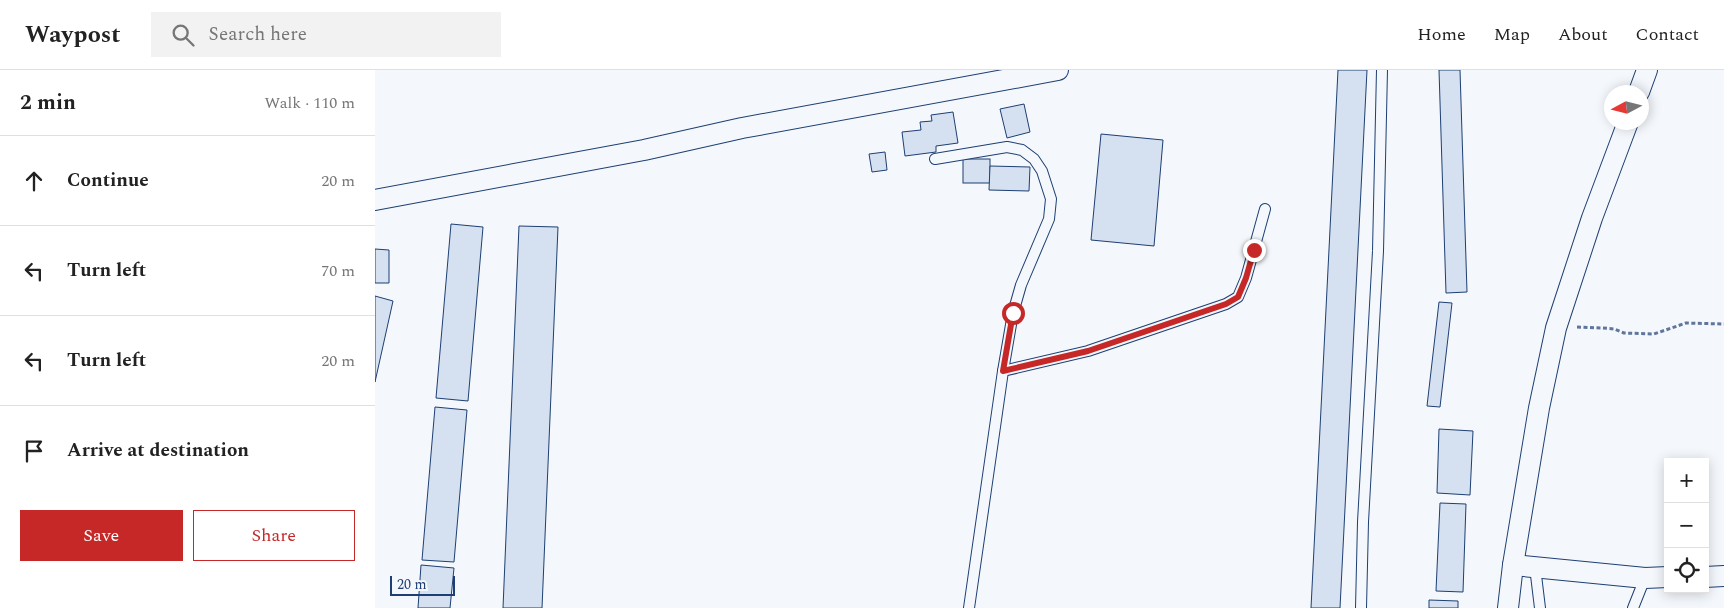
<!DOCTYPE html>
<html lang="en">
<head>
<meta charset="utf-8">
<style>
  :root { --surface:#fff; --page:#f2f2f2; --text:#222; --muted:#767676; --line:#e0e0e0; --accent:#c62828 }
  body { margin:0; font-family:Spectral,serif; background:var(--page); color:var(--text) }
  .controls { position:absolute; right:15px; bottom:15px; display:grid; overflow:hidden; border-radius:0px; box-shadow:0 2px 12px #0003 }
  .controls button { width:45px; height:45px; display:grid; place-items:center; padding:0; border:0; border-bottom:1px solid var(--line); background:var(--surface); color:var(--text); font:25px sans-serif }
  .compass { position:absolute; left:1229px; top:15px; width:45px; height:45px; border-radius:50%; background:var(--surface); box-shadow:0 2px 12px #0003; rotate:263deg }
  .scale { position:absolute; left:15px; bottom:12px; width:65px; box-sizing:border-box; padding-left:5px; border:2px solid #1d3f73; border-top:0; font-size:14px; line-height:18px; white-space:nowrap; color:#1d3f73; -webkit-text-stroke:4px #f4f7fb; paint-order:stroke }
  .stop { position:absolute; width:15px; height:15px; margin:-11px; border:4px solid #c62828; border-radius:50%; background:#fff }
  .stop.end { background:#c62828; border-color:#fff; box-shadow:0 1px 5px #0008 }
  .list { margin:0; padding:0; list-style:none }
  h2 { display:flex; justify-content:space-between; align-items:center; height:65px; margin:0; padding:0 20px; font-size:21px }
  h2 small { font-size:16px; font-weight:400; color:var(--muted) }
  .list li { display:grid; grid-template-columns:32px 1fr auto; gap:15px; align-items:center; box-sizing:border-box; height:90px; padding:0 20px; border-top:1px solid var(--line) }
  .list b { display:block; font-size:19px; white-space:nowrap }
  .list em { font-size:16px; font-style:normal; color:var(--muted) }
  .actions { display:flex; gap:10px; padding:15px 20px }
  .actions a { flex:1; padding:11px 0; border:1px solid var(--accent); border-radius:0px; text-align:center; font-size:18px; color:var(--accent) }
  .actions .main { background:var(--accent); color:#fff }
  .icon { flex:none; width:28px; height:28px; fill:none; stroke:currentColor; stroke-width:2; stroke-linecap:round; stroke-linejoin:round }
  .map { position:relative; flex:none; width:1349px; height:538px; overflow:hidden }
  header { display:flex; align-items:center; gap:30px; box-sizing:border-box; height:70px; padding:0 25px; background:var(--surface); border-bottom:1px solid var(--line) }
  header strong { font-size:24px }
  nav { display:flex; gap:28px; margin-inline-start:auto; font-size:18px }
  .search { width:350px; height:45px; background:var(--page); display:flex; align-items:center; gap:12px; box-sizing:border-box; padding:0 18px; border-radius:0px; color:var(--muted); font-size:19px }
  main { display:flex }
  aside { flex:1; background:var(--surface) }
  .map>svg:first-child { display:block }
  .building { fill:#d5e0f0; stroke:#1d3f73 }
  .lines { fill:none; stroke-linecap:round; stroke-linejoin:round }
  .lane-casing { stroke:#1d3f73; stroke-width:12 }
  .street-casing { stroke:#1d3f73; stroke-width:22 }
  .path { stroke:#5e769c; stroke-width:3; stroke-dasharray:4 2.5; stroke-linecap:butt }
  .lane { stroke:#f4f7fb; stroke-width:10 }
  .street { stroke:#f4f7fb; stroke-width:20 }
  .route { stroke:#c62828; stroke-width:6 }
</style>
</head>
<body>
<header>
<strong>Waypost</strong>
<div class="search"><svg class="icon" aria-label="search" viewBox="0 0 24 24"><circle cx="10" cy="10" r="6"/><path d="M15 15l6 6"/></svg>Search here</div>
<nav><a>Home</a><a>Map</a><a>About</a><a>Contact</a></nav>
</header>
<main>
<aside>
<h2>2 min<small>Walk · 110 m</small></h2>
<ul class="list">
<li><svg class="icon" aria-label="ahead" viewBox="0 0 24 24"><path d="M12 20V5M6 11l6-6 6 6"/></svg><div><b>Continue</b></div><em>20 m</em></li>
<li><svg class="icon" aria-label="left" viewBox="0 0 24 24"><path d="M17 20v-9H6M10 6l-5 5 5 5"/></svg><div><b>Turn left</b></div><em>70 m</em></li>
<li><svg class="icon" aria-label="left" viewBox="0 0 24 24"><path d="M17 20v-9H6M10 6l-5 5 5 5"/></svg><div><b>Turn left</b></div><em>20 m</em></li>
<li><svg class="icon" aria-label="arrive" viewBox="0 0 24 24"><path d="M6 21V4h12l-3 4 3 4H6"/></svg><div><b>Arrive at destination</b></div></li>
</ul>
<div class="actions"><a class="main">Save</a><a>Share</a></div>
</aside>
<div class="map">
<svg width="1349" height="538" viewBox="0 0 1349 538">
  <rect width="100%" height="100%" fill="#f4f7fb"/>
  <!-- building -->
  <g class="building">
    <path d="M963,0h29l-27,538h-29z"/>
    <path d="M1064,0h21l7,222 -21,1z"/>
    <path d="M649,34l6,28 -23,6 -7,-29z"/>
    <path d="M578,42l5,31 -22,3v6l-31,4 -3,-24 19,-2 -1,-8 12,-1 -1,-6z"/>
    <path d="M726,64l62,6 -9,106 -63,-6z"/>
    <path d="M510,82l2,18 -15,2 -3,-18z"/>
    <rect x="588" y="89" width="27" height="24"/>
    <path d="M615,96l40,1 -1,24 -40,-1z"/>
    <path d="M76,154l32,3 -15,174 -32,-3z"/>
    <path d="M144,156l39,1 -16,381h-39z"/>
    <path d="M0,179l14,1v33h-14z"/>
    <path d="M0,226l18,5 -18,81z"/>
    <path d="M1064,232l13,1 -12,104 -13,-1z"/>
    <path d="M60,337l32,3 -13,152 -32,-2z"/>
    <path d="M1064,359l34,2 -3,64 -33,-2z"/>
    <path d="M1065,433l26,1 -3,88 -27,-1z"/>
    <path d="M46,495l33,3 -4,40h-32z"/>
    <path d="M1054,530l29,1v7h-29z"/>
  </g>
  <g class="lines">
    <defs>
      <g id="lane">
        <path d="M560,89l72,-12 15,3 12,9 8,12 9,28 -2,20 -28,66 -8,28 -10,58 -34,237"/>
        <path d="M628,301l85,-20 138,-47 12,-7 8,-19 19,-69"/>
        <path d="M1160,497l5,41"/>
        <path d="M986,538l2,-86 15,-271 4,-181"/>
        <path d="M1258,538l12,-30"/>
      </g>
      <g id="street">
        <path d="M1264,22l8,-22"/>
        <path d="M0,130l269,-50 98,-22 316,-58"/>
        <path d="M1138,495l132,13 23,-1"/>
        <path d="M1330,507l19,-1"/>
        <path d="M1133,538l5,-43 26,-157 17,-80 36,-110 36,-96"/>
      </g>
    </defs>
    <!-- lane casing -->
    <use href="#lane" class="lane-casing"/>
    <!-- street casing -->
    <use href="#street" class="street-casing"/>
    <!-- path -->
    <path class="path" d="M1202,257l26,1 11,1 10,4 30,1 32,-11 38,1"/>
    <!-- lane -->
    <use href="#lane" class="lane"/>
    <!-- street -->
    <use href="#street" class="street"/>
  </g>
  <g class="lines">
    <!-- route -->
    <path class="route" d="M638,243l-10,58 85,-20 138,-47 12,-7 8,-19 8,-28"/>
  </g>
</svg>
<div class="controls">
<button>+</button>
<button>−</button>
<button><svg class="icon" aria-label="locate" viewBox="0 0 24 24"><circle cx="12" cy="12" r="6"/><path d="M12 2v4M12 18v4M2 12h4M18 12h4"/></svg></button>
</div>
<svg class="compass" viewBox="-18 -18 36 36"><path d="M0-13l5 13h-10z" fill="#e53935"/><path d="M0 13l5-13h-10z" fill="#767676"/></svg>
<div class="scale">20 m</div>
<div class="stop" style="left:638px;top:243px"></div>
<div class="stop end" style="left:879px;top:180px"></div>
</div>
</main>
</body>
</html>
